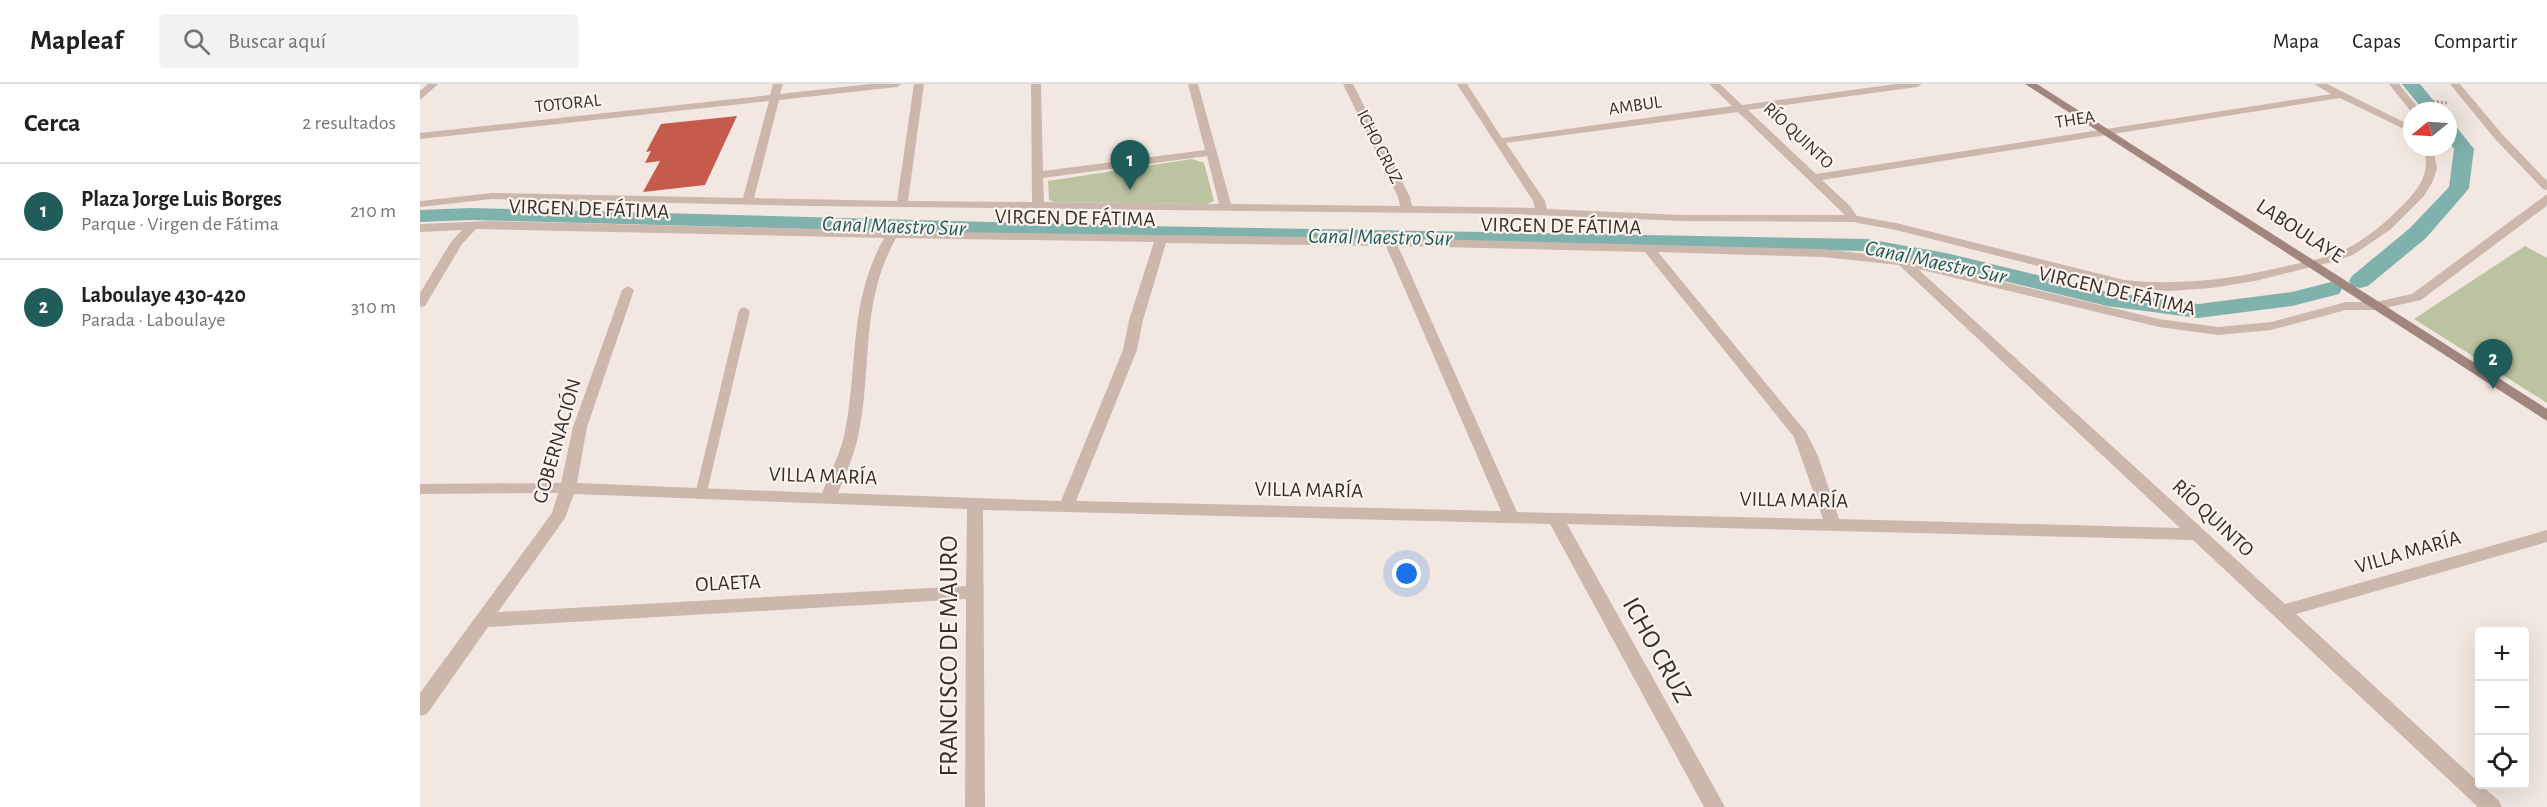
<!DOCTYPE html>
<html lang="es">
<head>
<meta charset="utf-8">
<style>
  :root { --surface:#fff; --page:#f2f2f2; --text:#202124; --muted:#757577; --line:#e0e0e0; --accent:#205c59 }
  body { margin:0; font-family:"Alegreya Sans",sans-serif; background:var(--page); color:var(--text) }
  .controls { position:absolute; right:18px; bottom:18px; display:grid; overflow:hidden; border-radius:6px; box-shadow:0 6px 24px #0002 }
  .controls button { width:54px; height:54px; display:grid; place-items:center; padding:0; border:0; border-bottom:2px solid var(--line); background:var(--surface); color:var(--text); font:30px sans-serif }
  .compass { position:absolute; left:1983px; top:18px; width:54px; height:54px; border-radius:50%; background:var(--surface); box-shadow:0 6px 24px #0002; rotate:252deg }
  .you { position:absolute; left:987px; top:490px; width:21px; height:21px; margin:-15px; border:4px solid #fff; border-radius:50%; background:#1a73e8; box-shadow:0 0 0 9px #1a73e833 }
  .badge { display:grid; place-items:center; width:39px; height:39px; border-radius:50%; background:var(--accent); color:#fff; font-size:20px; font-weight:700 }
  .pin { position:absolute; translate:-50% -50px; filter:drop-shadow(0 2px 3px #0008) }
  .pin::after { content:''; position:absolute; top:32px; width:21px; height:18px; background:inherit; clip-path:polygon(0 0,100% 0,50% 100%) }
  .list { margin:0; padding:0; list-style:none }
  h2 { display:flex; justify-content:space-between; align-items:center; height:78px; margin:0; padding:0 24px; font-size:26px }
  h2 small { font-size:20px; font-weight:400; color:var(--muted) }
  .list li { display:grid; grid-template-columns:39px 1fr auto; gap:18px; align-items:center; box-sizing:border-box; height:96px; padding:0 24px; border-top:2px solid var(--line) }
  .list b { display:block; font-size:22px; white-space:nowrap }
  .list p { margin:0; font-size:20px; white-space:nowrap; color:var(--muted) }
  .list em { font-size:20px; font-style:normal; color:var(--muted) }
  .icon { flex:none; width:33px; height:33px; fill:none; stroke:currentColor; stroke-width:2; stroke-linecap:round; stroke-linejoin:round }
  .map { position:relative; flex:none; width:2127px; height:723px; overflow:hidden }
  header { display:flex; align-items:center; gap:36px; box-sizing:border-box; height:84px; padding:0 30px; background:var(--surface); border-bottom:2px solid var(--line) }
  header strong { font-size:28px }
  nav { display:flex; gap:33px; margin-inline-start:auto; font-size:21px }
  .search { width:420px; height:54px; background:var(--page); display:flex; align-items:center; gap:15px; box-sizing:border-box; padding:0 21px; border-radius:6px; color:var(--muted); font-size:22px }
  main { display:flex }
  aside { flex:1; background:var(--surface) }
  .map>svg:first-child { display:block }
  .green { fill:#bbc3a0 }
  .lines { fill:none; stroke-linecap:round; stroke-linejoin:round }
  .canal { fill:#7fb1ad; fill-rule:evenodd }
  .building { fill:#c65b4c }
  .path { stroke:#b8a196; stroke-width:3; stroke-dasharray:2 2; stroke-linecap:butt }
  .lane { stroke:#ccb7ac; stroke-width:11 }
  .street { fill:#ccb7ac; fill-rule:evenodd }
  .secondary { fill:#a0867d; fill-rule:evenodd }
  .labels { text-anchor:middle; dominant-baseline:central; stroke-width:4.5; stroke-linejoin:round; paint-order:stroke }
  .far-street-label { font-size:18px; fill:#3a2e2b; stroke:#fbf3ed }
  .street-label { font-size:21px; fill:#3a2e2b; stroke:#fbf3ed }
  .water-label { font-size:22px; font-style:italic; fill:#205c59; stroke:#fbf3ed }
  .near-street-label { font-size:26px; fill:#3a2e2b; stroke:#fbf3ed }
</style>
</head>
<body>
<header>
<strong>Mapleaf</strong>
<div class="search"><svg class="icon" aria-label="search" viewBox="0 0 24 24"><circle cx="10" cy="10" r="6"/><path d="M15 15l6 6"/></svg>Buscar aquí</div>
<nav><a>Mapa</a><a>Capas</a><a>Compartir</a></nav>
</header>
<main>
<aside>
<h2>Cerca<small>2 resultados</small></h2>
<ul class="list">
<li><span class="badge">1</span><div><b>Plaza Jorge Luis Borges</b><p>Parque · Virgen de Fátima</p></div><em>210 m</em></li>
<li><span class="badge">2</span><div><b>Laboulaye 430-420</b><p>Parada · Laboulaye</p></div><em>310 m</em></li>
</ul>
</aside>
<div class="map">
<svg width="2127" height="723" viewBox="0 0 2127 723">
  <rect width="100%" height="100%" fill="#f3e8e1"/>
  <!-- green -->
  <g class="green">
    <path d="M772,75l12,4 10,38 -7,3 -152,-2 -6,-2 -1,-19z"/>
    <path d="M2105,162l22,12v145l-133,-84z"/>
  </g>
  <g class="lines">
    <!-- canal -->
    <g class="canal">
      <path d="M1982,0h18l22,27h-18z"/>
      <path d="M2028,39l7,2 19,24 -5,39 -3,4 -40,46 -58,48 -8,2 -8,-2 -3,-5 3,-5 58,-48 39,-41 5,-38 -6,-8z"/>
      <path d="M51,124l673,18 723,13 79,14 161,39 91,12 94,-12 39,-10 8,2 3,5 -3,5 -47,12 -94,12 -91,-12 -161,-39 -79,-16 -723,-13 -673,-18 -51,2v-12z"/>
    </g>
  </g>
  <!-- building -->
  <path class="building" d="M317,32l-32,69 -62,7 17,-31 -15,2 6,-12 -5,1 15,-28z"/>
  <g class="lines">
    <!-- path -->
    <path class="path" d="M2009,17l19,2"/>
    <!-- lane -->
    <path class="lane" d="M281,409l43,-180"/>
    <!-- street -->
    <g class="street">
      <path d="M8,0h10l-18,16v-9z"/>
      <path d="M353,0h10l-3,10 90,-10h32l-5,3 -118,13 -25,98 143,3 17,-117h10l-16,117 124,1 -1,-118h10l2,87 162,-21 -17,-66h10l33,120 169,2 -2,-9 -55,-113h10l57,113 2,9 123,2 -2,-7 -76,-117h10l35,54 230,-32 -23,-22h11l22,21 154,-21h26l-5,3 -169,23 68,64 515,-80 -17,-10h13l85,42v7l-72,-35 -518,82 28,26 7,10 39,7 228,57c57,6 111,-1 167,-15 17,-4 36,-7 53,-15 21,-10 41,-27 58,-44 17,-17 30,-34 21,-59h10l4,21 -4,13 -9,15 -33,33 -38,26 -21,7 -77,19 -43,7 -43,3 -45,-3 -228,-58 -43,-8 -170,-1 -168,-7 -703,-8 -320,-7 -72,8v-6l72,-8 251,5 26,-97 -349,38v-6l350,-38zM1318,28l107,103h-162l-136,-6 -2,-8 -39,-58zM787,72l12,48 -175,-2 -1,-24z"/>
      <path d="M1969,0h10l22,27 -9,2z"/>
      <path d="M2030,0h10l43,51 44,46v9l-4,-1 -48,-50z"/>
      <path d="M2127,110v11l-3,3 -123,92 -45,10h-30l-75,20 -53,5 -59,-8 -241,-58 367,335 262,-74v12l-251,72 203,187 3,6h-24l-285,-267 -626,-16 158,283h-21l-154,-283 -567,-14 2,297h-20l1,-208 -478,28 -61,87 -7,2v-23l132,-180 6,-20 -138,1v-10l141,-1 12,-56 49,-137 6,-4 6,4 -47,137 -10,56 245,10c8,-19 17,-37 22,-57 15,-70 3,-131 40,-198l-408,-9 -14,15 -37,62 -5,1v-14l31,-51 11,-12 -42,2v-8l69,-3 456,11 445,6 432,11 81,9 256,61 59,8 53,-5 75,-20h30l36,-8zM476,154l258,4 -25,78 -6,30 -62,151 -223,-8c7,-18 16,-37 20,-56 15,-71 1,-132 38,-199zM746,159l220,3 115,265 -425,-10 61,-151 6,-30zM978,162l247,6 149,185 29,82 -306,-7zM1238,168l164,5 77,8 281,263 -341,-9 -21,-63 -12,-24zM154,410l393,15 -1,77 -468,26 67,-94z"/>
    </g>
    <!-- secondary -->
    <path class="secondary" d="M1605,0h12l510,325v12z"/>
  </g>
  <g class="labels">
    <!-- far-street labels -->
    <g class="far-street-label">
      <text transform="translate(148 20) rotate(-6)">TOTORAL</text>
      <text transform="translate(1215 22) rotate(-8)">AMBUL</text>
      <text transform="translate(1655 36) rotate(-9)">THEA</text>
      <text transform="translate(1378 52) rotate(43)">RÍO QUINTO</text>
      <text transform="translate(959 63) rotate(63)">ICHO CRUZ</text>
    </g>
    <!-- street labels -->
    <g class="street-label">
      <text transform="translate(169 125) rotate(2)">VIRGEN DE FÁTIMA</text>
      <text transform="translate(655 134) rotate(1)">VIRGEN DE FÁTIMA</text>
      <text transform="translate(1141 142) rotate(1)">VIRGEN DE FÁTIMA</text>
      <text transform="translate(1880 147) rotate(33)">LABOULAYE</text>
      <text transform="translate(1697 207) rotate(13)">VIRGEN DE FÁTIMA</text>
      <text transform="translate(137 357) rotate(-74)">GOBERNACIÓN</text>
      <text transform="translate(403 392) rotate(2)">VILLA MARÍA</text>
      <text transform="translate(889 406) rotate(1)">VILLA MARÍA</text>
      <text transform="translate(1374 416) rotate(1)">VILLA MARÍA</text>
      <text transform="translate(1793 434) rotate(43)">RÍO QUINTO</text>
      <text transform="translate(1988 468) rotate(-16)">VILLA MARÍA</text>
      <text transform="translate(308 499) rotate(-3)">OLAETA</text>
    </g>
    <!-- water labels -->
    <g class="water-label">
      <text transform="translate(474 142) rotate(2)">Canal Maestro Sur</text>
      <text transform="translate(960 153) rotate(1)">Canal Maestro Sur</text>
      <text transform="translate(1516 178) rotate(12)">Canal Maestro Sur</text>
    </g>
    <!-- near-street labels -->
    <g class="near-street-label">
      <text transform="translate(1237 566) rotate(61)">ICHO CRUZ</text>
      <text transform="translate(529 572) rotate(-90)">FRANCISCO DE MAURO</text>
    </g>
  </g>
</svg>
<div class="controls">
<button>+</button>
<button>−</button>
<button><svg class="icon" aria-label="locate" viewBox="0 0 24 24"><circle cx="12" cy="12" r="6"/><path d="M12 2v4M12 18v4M2 12h4M18 12h4"/></svg></button>
</div>
<svg class="compass" viewBox="-18 -18 36 36"><path d="M0-13l5 13h-10z" fill="#e53935"/><path d="M0 13l5-13h-10z" fill="#757577"/></svg>
<div class="you"></div>
<div class="pin badge" style="left:710px;top:106px">1</div>
<div class="pin badge" style="left:2073px;top:305px">2</div>
</div>
</main>
</body>
</html>
